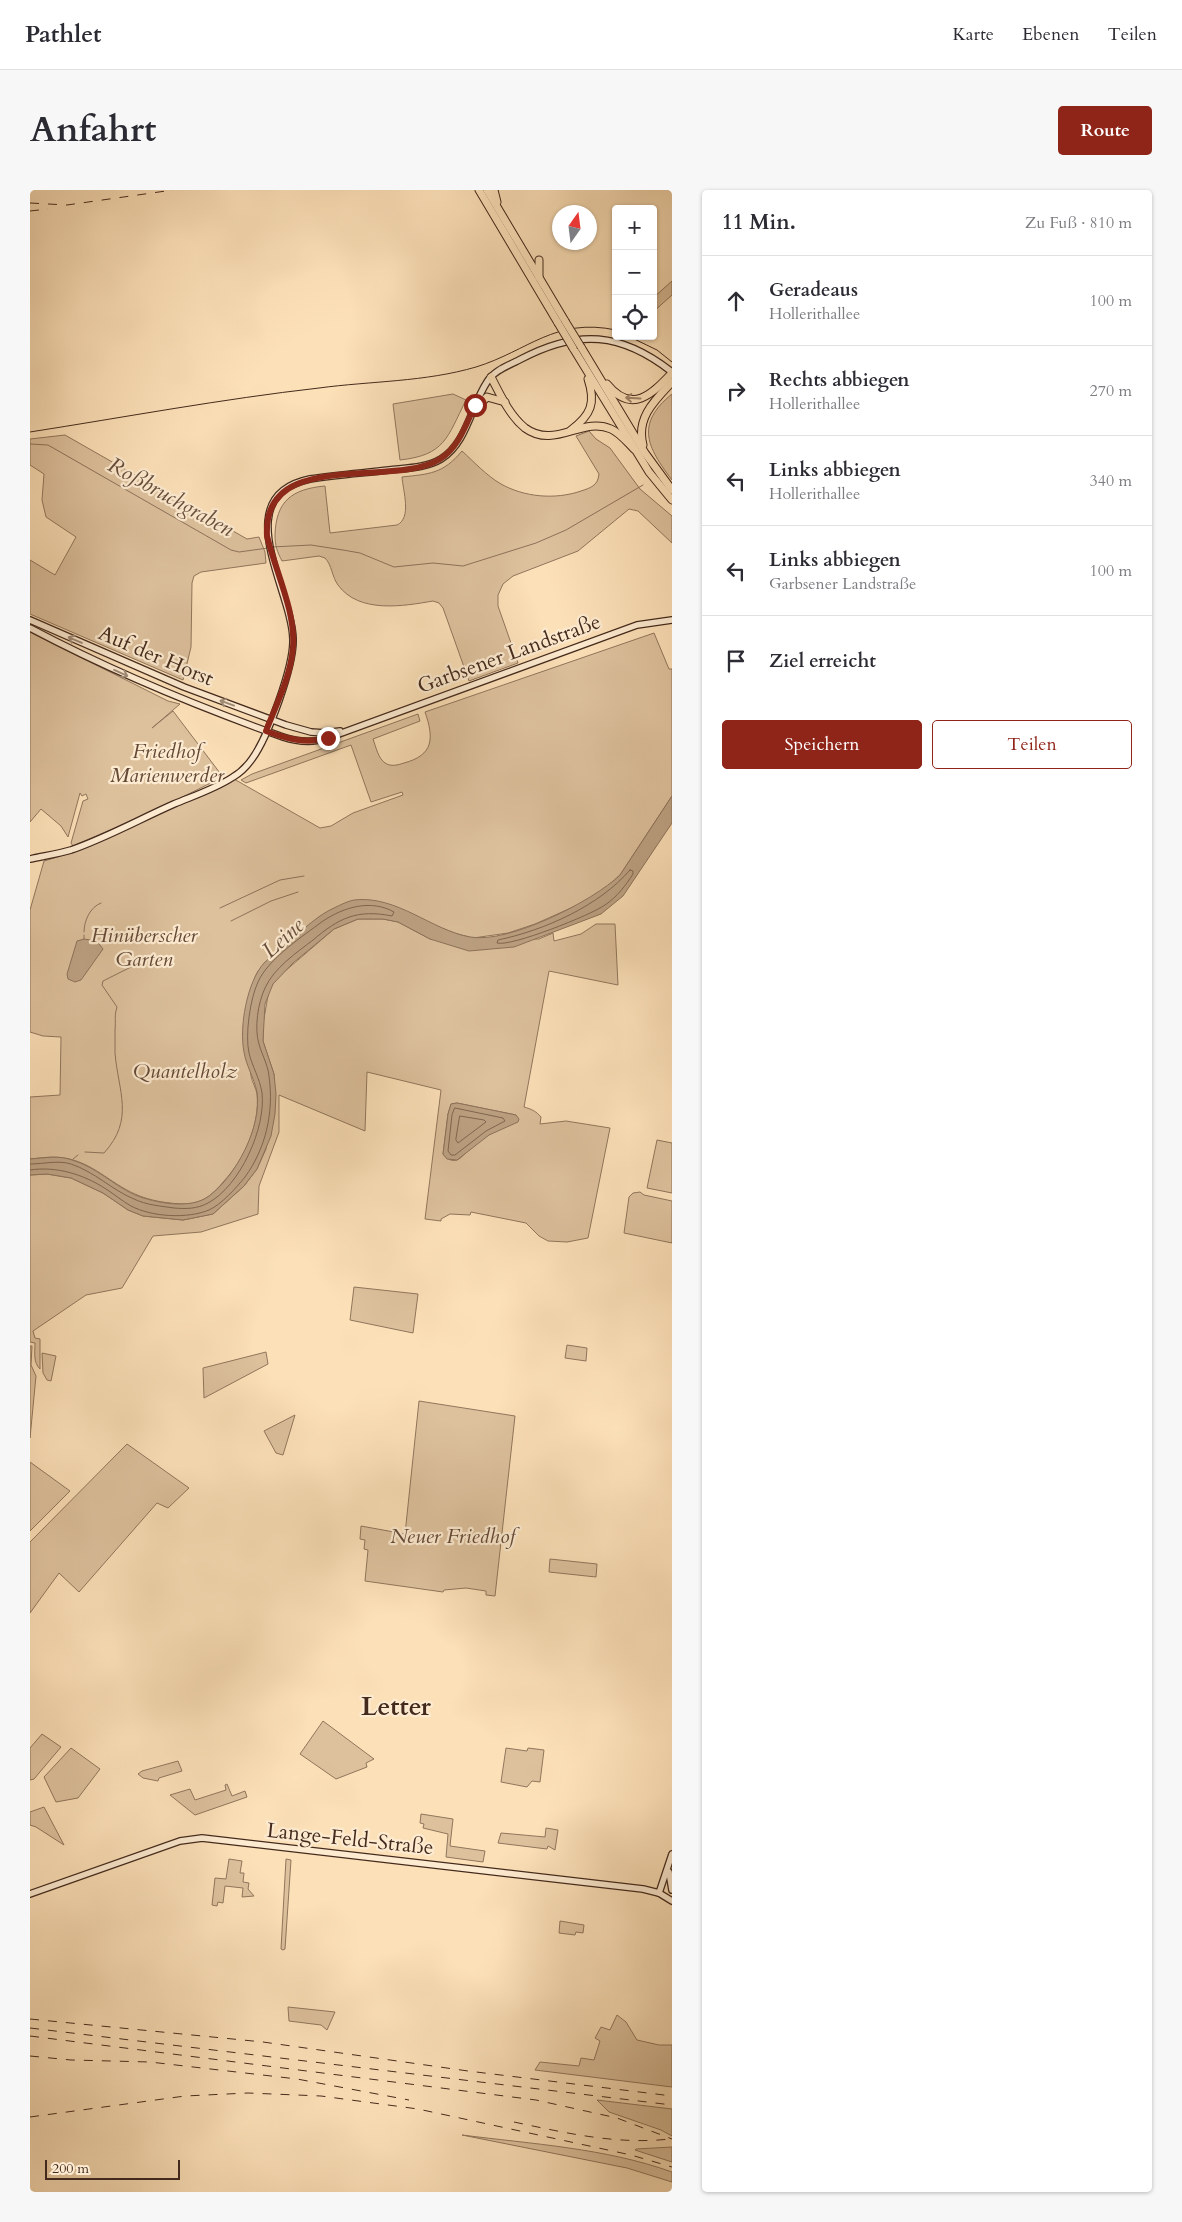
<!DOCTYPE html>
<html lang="de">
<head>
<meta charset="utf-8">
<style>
  :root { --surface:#fff; --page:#f7f7f7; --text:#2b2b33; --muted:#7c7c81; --line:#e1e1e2; --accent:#8f2418 }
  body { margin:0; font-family:Cardo,serif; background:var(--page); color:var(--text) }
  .controls { position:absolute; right:15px; top:15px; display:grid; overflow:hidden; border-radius:5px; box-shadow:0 1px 4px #0004 }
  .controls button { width:45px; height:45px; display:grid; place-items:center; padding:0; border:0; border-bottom:1px solid var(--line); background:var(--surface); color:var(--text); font:25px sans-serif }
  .compass { position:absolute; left:522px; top:15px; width:45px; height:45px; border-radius:50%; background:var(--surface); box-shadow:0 1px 4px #0004; rotate:14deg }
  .scale { position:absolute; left:15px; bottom:12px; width:135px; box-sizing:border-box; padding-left:5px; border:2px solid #442a1c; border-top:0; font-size:14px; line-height:18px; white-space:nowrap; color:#442a1c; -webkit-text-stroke:4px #fdebd1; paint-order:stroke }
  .stop { position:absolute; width:15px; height:15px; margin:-11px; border:4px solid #8f2418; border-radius:50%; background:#fff }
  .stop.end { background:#8f2418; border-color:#fff; box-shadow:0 1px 5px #0008 }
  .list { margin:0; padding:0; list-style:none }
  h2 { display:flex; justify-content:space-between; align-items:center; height:65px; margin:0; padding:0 20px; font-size:21px }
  h2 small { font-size:16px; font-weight:400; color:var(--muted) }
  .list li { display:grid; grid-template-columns:32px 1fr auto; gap:15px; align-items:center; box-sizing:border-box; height:90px; padding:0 20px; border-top:1px solid var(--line) }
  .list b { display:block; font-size:19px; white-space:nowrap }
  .list p { margin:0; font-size:16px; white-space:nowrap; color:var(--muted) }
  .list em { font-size:16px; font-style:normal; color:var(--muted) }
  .actions { display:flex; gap:10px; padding:15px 20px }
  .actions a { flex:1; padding:11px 0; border:1px solid var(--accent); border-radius:5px; text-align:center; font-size:18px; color:var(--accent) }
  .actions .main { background:var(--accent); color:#fff }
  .icon { flex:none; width:28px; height:28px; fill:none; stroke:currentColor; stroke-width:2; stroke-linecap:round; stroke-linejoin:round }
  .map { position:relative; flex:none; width:642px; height:2002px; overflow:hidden; border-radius:5px }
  header { display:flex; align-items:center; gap:30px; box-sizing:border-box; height:70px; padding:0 25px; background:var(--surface); border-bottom:1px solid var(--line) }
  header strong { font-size:24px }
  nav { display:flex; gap:28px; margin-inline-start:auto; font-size:18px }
  .intro { display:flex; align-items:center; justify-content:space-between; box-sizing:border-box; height:120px; padding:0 30px }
  h1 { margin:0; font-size:35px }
  .button { padding:12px 22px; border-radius:5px; background:var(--accent); color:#fff; font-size:18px; font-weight:700 }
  main { display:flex; gap:30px; padding:0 30px }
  aside { flex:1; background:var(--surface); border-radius:5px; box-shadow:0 1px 4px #0004 }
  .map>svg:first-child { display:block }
  .green { fill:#ddc19d; stroke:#90765c; fill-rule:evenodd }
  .water { fill:#bda283; stroke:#8d725a }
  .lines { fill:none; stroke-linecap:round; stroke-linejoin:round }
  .shore { stroke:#806650; stroke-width:1 }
  .stream { stroke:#8d725a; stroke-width:1 }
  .secondary-casing { stroke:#442a1c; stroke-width:8 }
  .highway-casing { stroke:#442a1c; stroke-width:9 }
  .secondary { stroke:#fdebd1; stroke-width:5.5 }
  .highway { stroke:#fce0b8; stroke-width:7 }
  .tram { stroke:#442a1c; stroke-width:1 }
  .rail { stroke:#442a1c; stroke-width:1; stroke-dasharray:9 9; stroke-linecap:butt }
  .highway-bridge-casing { stroke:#442a1c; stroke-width:9; stroke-linecap:butt }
  .highway-bridge { stroke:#fce0b8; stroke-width:7 }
  .oneway { stroke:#a0856a }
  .oneway2 { stroke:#a08a76 }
  .route { stroke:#8f2418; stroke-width:6 }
  .labels { text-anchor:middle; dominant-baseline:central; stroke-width:4.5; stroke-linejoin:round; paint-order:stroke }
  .street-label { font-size:21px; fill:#442a1c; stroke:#fdebd1 }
  .park-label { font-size:21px; font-style:italic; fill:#634836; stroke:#fdebd1 }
  .water-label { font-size:22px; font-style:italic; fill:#684e3b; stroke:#fdebd1 }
  .district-label { font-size:26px; font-weight:bold; fill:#442a1c; stroke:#fdebd1 }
</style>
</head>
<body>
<header>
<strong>Pathlet</strong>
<nav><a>Karte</a><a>Ebenen</a><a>Teilen</a></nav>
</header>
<div class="intro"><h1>Anfahrt</h1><a class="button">Route</a></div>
<main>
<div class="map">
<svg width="642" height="2002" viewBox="0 0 642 2002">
  <rect width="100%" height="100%" fill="#fce0b8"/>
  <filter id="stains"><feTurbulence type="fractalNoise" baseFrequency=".004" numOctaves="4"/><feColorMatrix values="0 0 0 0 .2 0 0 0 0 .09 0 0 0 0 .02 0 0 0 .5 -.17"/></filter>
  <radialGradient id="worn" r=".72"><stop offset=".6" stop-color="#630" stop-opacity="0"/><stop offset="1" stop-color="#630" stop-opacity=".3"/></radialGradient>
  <!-- green -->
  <g class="green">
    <path d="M642,91v14l-19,17v-14z"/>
    <path d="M423,204l13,6c-19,38 -21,55 -66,60l-7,-56z"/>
    <path d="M642,204v86c-25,-33 -37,-56 0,-86z"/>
    <path d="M559,241l7,8 14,9 30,41 32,27v27l-34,-32 -9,-2 -51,42 -65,25 -10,8 -5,11v11l20,57 -49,18 -26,-73 -4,-5 -6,-2c-29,5 -74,13 -95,-16 -6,-8 -6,-20 -13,-27l-6,-2 -37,5c-5,-10 -7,-15 -7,-26 1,-34 17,-46 50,-49l5,47 67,-8c15,-7 6,-34 5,-48 27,-3 41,-3 60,-26 12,11 25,25 39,33 23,13 54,16 80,7 9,-3 17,-5 18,-17l-23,-38z"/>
    <path d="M35,245l182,104 12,-2 6,15 1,11 -65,9 -7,4 -2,7 -1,64 -8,33 -153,-66v-54l25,15 21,-38 -30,-20 -4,-17 2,-26 -14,-9v-26z"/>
    <path d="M0,442l138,69 12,3 -28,24 21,-17 50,66 -71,35 -79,34 -2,-3 12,-42 5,-2 -2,-5 -4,2 -2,-3 -12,44 -7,-11 -20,-17 -11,13z"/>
    <path d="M624,443l15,36h3v127l-52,79 -20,18 -20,11 -45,20 -27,9 -35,5 -19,-5 -80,-32 -116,70c-9,16 -7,30 -7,48 0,18 -3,39 0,57 1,6 5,12 6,18 3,31 -12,64 -33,87 -10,12 -20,22 -37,23 -17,0 -37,-3 -52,-10 -25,-11 -43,-32 -71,-36 -11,-2 -23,0 -34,1v-62l30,-2 1,-58 -18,-1 -13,-4v-122l14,-49 36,-11 154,-71 86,49 11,-2 22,-13 50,-18 -1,-3 -31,10 -20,-57 -105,38 -5,-3 11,-6 166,-60 2,7 -47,18c3,8 5,19 12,24 6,4 13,2 19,0 30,-8 30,-25 21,-51z"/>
    <path d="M328,729h25l15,3 32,17h109l14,-6 1,8 27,-7 15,-10h19l3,61 -69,-14 -25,136c7,2 12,4 17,10l-1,7 26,-3 44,7 -22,110 -21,4 -19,-1 -9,-5 -13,-13 -55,-11 -1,3 -20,-1 -9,5v2l-16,-2 16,-129 -74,-18 -2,59 -86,-36v37l-20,54 -1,28 -57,18 -48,4 -31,52 -36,7 -53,36 2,7 5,1v30c-7,-7 -5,-16 -5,-26l-5,-1v-167l17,-1 24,4 32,15 25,17 15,6 40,4 30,-6 31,-28 13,-17 9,-20 8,-75 -11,-33v-17l6,-34 8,-12 57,-49zM427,913l59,12c-14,13 -30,21 -45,32 -4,4 -9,11 -14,13 -6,2 -11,-2 -14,-6l5,-40 3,-10z"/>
    <path d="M627,950l15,3v50l-25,-5z"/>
    <path d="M610,1002l4,3 28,6v42l-48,-10 5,-36 4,-4z"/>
    <path d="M324,1097l64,7 -5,39 -63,-13z"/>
    <path d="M537,1155l20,3 -1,13 -21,-3z"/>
    <path d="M0,1156h2l-1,19 5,11 -6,62z"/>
    <path d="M236,1162l2,12 -64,34 -1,-30z"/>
    <path d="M12,1163l14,3 -5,25 -4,-1 -4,-7z"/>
    <path d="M389,1211l96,15 -20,180 -9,-1v-4l-20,-3 -22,2 -1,2 -78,-11 3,-31 -4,-1 1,-9 -5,-1 1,-13 44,8z"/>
    <path d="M265,1225l-12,40 -7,-2 -12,-22z"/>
    <path d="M97,1254l62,44 -21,20 -11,-5 -78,89 -20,-19 -29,40v-71z"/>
    <path d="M0,1272l40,29 -40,40z"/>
    <path d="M520,1369l47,5 -1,13 -47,-5z"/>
    <path d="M293,1531l51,38 -8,4 1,4 -31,12 -36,-25z"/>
    <path d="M12,1544l19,13 -27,32 -4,1v-32z"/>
    <path d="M41,1558l29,21 -22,29 -22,4 -12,-25z"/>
    <path d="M476,1558l21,3 1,-3 16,2 -4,32 -8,-1 -5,6 -26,-5z"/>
    <path d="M148,1571l4,10 -23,7 -1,3 -15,-3 -5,-4 4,-3z"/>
    <path d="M197,1594l5,12 13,-5 2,6 -52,18 -25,-20 20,-6 5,11 31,-10 -1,-5z"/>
    <path d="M14,1617l20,38 -28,-18 -6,-2v-13z"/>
    <path d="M391,1624l32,5 -3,27 35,5 -2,11 -37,-5 2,-23 -25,-6 1,-4 -4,-1z"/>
    <path d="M516,1638l12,2 -3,20 -7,-4 -1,3 -49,-6 3,-10 44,4z"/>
    <path d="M199,1669l13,2 -2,12h4l-1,9 6,1 -1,6 6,7 -12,1 1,-9 -18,-2 -2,17 -5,-1 -1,4 -5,-1 3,-27 11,1z"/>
    <path d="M256,1669l5,1 -6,89 -2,1 -2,-1z"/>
    <path d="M530,1731l24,4 -1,8 -7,-1 -1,3 -16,-2z"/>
    <path d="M258,1817l47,5 -8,18 -6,-5 -32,-4z"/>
    <path d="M587,1825l9,7 11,18 22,5h13v42l-137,-17 5,-8 39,4 2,-8 13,2 6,-19 -5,-3 6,-11 9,3z"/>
    <path d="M567,1910l75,9v27l-11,-6 -52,-18z"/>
    <path d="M432,1945c70,9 143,13 210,37v10l-45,-14z"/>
    <path d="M642,1957v15l-37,-12 1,-1z"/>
  </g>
  <!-- water -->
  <g class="water">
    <path d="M642,606v27l-49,73 -22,18 -87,33 -45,4 -39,-12 -32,-17 -15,-3h-25l-24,10 -41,34 -20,21 -8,20 -2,37 11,33 2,20 -1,20 -4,22 -14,33 -13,17 -31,28 -30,6 -40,-4 -15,-6 -25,-17 -32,-15 -24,-4 -17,1v-16c14,-1 29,-4 42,1 24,7 41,25 63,35 20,8 56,15 74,1 27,-20 53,-69 48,-104 -3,-14 -11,-27 -13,-40 -5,-25 3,-70 20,-89 8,-8 18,-15 26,-22 14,-12 28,-26 44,-33 6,-3 14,-7 20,-8 43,-5 77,30 116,37 39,7 123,-36 150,-62z"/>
    <path d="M54,749l13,2 6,8 -22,31 -6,2 -7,-3 -1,-5 10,-33z"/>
    <path d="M427,913l59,12 3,4 -1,3 -29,13 -32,25 -10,-1 -4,-5 5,-40 3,-10z"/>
  </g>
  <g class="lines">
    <!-- shore -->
    <g class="shore">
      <path d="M600,680l3,1v3c-7,11 -16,23 -28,31 -14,10 -94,42 -108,38l1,-3c47,-10 101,-34 132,-70z"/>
      <path d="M425,918l48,10 2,3 -19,10 -31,24h-4l-3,-4 4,-36z"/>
      <path d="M430,926l24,4 2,2 -28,21 -2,-3z"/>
      <path d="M0,974c14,0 28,-4 41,0 24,8 41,26 63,35 12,6 27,7 40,9 12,1 23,1 34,-5 32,-17 58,-75 54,-110 -2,-14 -10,-27 -13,-40 -4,-18 1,-54 9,-71 10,-23 45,-46 65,-61 21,-14 48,-22 71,-9l-2,4c-35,-7 -53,2 -79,24 -17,13 -39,28 -48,48 -7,15 -11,40 -6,56 3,11 9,21 10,32 5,36 -3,72 -24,101 -9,11 -23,27 -36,33 -22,9 -57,7 -78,-4 -9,-5 -17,-12 -25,-17 -23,-15 -50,-23 -76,-19"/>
    </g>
    <!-- stream -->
    <g class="stream">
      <path d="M0,254l18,1 183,105 8,2 29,-4"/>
      <path d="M242,357l39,-2 32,5 17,3 34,14 39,-4 30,3 73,-23 30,-13 77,-45"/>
      <path d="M190,718l60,-28 24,-4"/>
      <path d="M201,731l40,-20 27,-9"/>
      <path d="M54,742c0,-11 6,-25 17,-29"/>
      <path d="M54,749v-4"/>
      <path d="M55,962l19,1c31,-34 14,-62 11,-100 0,-8 0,-16 0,-23 1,-9 -1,-14 2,-23l-15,-22 1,-4 30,-15"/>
      <path d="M43,969l5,-4"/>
    </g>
    <defs>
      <g id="secondary">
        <path d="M0,430l154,67 102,38 25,7 14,1 15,-2"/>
        <path d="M0,438c81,43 166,78 253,109 15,5 30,6 45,1l309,-113 35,-5"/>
        <path d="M0,669c13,-3 28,-5 41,-9 35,-12 69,-31 103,-46 19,-8 41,-15 59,-27 7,-4 14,-11 19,-18 16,-22 42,-93 41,-120 -1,-49 -66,-143 17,-160 26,-4 53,-6 79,-9 17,-2 37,-2 52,-11 26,-16 30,-53 46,-77 7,-12 23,-17 34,-23 57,-30 100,-27 151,13"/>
        <path d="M639,1682l3,18"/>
        <path d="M629,1703l13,-39"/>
        <path d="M0,1704l150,-53 22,-3 441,51 16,4 13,8"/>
      </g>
      <g id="highway">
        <path d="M449,0l79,133"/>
        <path d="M457,0l78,131"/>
        <path d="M464,0l3,12"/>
        <path d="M509,70v17"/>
        <path d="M551,157l64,106 27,37"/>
        <path d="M543,158l76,124 23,28"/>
        <path d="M461,187c9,17 18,38 34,51 30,22 57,-12 86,1 9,4 16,13 23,20"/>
        <path d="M577,194c25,31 45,10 65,-11"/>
        <path d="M442,222l15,-15 18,5"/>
        <path d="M541,240c20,-15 25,-27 17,-51"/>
        <path d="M613,255c-7,-27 11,-44 29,-63"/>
      </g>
    </defs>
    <!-- secondary casing -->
    <use href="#secondary" class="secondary-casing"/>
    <!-- highway casing -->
    <use href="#highway" class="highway-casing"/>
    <!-- secondary -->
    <use href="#secondary" class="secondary"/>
    <!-- highway -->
    <use href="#highway" class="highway"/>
    <!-- tram -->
    <g class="tram">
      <path d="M598,146l29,14 15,12"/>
      <path d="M0,242c96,-15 192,-33 289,-44 52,-7 106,-6 157,-21 52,-16 79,-50 140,-37"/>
    </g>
    <!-- rail -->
    <g class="rail">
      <path d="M0,13l37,2 106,-15"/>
      <path d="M0,21l18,-2"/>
      <path d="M0,1829l233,23 205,29 204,25"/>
      <path d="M0,1838l642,77"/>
      <path d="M0,1846l506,64 81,18 55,21"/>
      <path d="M0,1866l41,4 79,2 147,17 112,21"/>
      <path d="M0,1927l155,-21 63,-3 73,3 97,13 213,46 41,12"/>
      <path d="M484,1932c52,11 103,23 156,17"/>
    </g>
    <defs>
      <g id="highway-bridge">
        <path d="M535,131l16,26"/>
        <path d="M528,133l15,25"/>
      </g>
    </defs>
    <!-- highway-bridge casing -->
    <use href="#highway-bridge" class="highway-bridge-casing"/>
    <!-- highway-bridge -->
    <use href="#highway-bridge" class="highway-bridge"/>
  </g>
  <!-- one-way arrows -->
  <defs><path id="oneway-shaft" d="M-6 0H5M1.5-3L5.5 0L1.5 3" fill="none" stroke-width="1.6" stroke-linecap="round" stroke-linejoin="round" transform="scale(1.25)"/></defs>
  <use class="oneway" href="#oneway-shaft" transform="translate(603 208) rotate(-177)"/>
  <g class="oneway2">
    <use href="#oneway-shaft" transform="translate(45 450) rotate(-157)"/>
    <use href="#oneway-shaft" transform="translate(91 483) rotate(25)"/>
    <use href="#oneway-shaft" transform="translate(197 513) rotate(-160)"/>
  </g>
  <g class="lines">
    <!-- route -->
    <path class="route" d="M298,548c-22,6 -41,1 -62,-7 10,-26 25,-55 27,-84 3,-35 -18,-77 -26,-111 -5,-89 126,-47 173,-77 19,-12 26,-35 35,-54"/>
  </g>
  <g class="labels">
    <!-- street labels -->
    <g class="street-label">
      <text transform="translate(479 464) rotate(-20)">Garbsener Landstraße</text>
      <text transform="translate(126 466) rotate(23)">Auf der Horst</text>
      <text transform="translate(320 1649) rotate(6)">Lange-Feld-Straße</text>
    </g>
    <!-- park labels -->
    <g class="park-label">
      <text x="137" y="561">Friedhof<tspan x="137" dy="24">Marienwerder</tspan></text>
      <text x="114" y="745">Hinüberscher<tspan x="114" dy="24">Garten</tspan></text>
      <text x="155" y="881">Quantelholz</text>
      <text x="423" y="1346">Neuer Friedhof</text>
    </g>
    <!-- water labels -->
    <g class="water-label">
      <text transform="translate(141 307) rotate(29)">Roßbruchgraben</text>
      <text transform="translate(253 748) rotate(-42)">Leine</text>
    </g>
    <!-- district labels -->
    <g class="district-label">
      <text x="366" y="1516">Letter</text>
    </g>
  </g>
  <rect width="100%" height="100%" filter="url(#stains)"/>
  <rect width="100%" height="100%" fill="url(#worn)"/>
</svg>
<div class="controls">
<button>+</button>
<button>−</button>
<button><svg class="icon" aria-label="locate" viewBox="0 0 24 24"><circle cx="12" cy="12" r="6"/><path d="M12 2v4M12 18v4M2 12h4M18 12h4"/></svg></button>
</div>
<svg class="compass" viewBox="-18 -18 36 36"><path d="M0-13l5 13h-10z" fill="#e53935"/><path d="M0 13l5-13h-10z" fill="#7c7c81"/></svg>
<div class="scale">200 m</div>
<div class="stop" style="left:445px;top:215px"></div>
<div class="stop end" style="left:298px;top:548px"></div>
</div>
<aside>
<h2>11 Min.<small>Zu Fuß · 810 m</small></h2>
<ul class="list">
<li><svg class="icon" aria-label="ahead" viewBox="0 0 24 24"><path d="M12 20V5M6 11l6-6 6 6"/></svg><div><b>Geradeaus</b><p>Hollerithallee</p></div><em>100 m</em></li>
<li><svg class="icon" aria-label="right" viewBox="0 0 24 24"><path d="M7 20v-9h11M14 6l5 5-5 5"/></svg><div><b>Rechts abbiegen</b><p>Hollerithallee</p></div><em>270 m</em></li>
<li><svg class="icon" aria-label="left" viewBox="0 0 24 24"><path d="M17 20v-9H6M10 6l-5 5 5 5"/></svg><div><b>Links abbiegen</b><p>Hollerithallee</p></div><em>340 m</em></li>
<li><svg class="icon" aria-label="left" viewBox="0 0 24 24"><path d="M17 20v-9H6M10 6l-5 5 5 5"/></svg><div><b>Links abbiegen</b><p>Garbsener Landstraße</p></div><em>100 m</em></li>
<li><svg class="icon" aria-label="arrive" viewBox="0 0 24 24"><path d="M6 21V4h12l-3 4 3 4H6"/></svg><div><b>Ziel erreicht</b></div></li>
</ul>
<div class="actions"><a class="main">Speichern</a><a>Teilen</a></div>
</aside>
</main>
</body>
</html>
